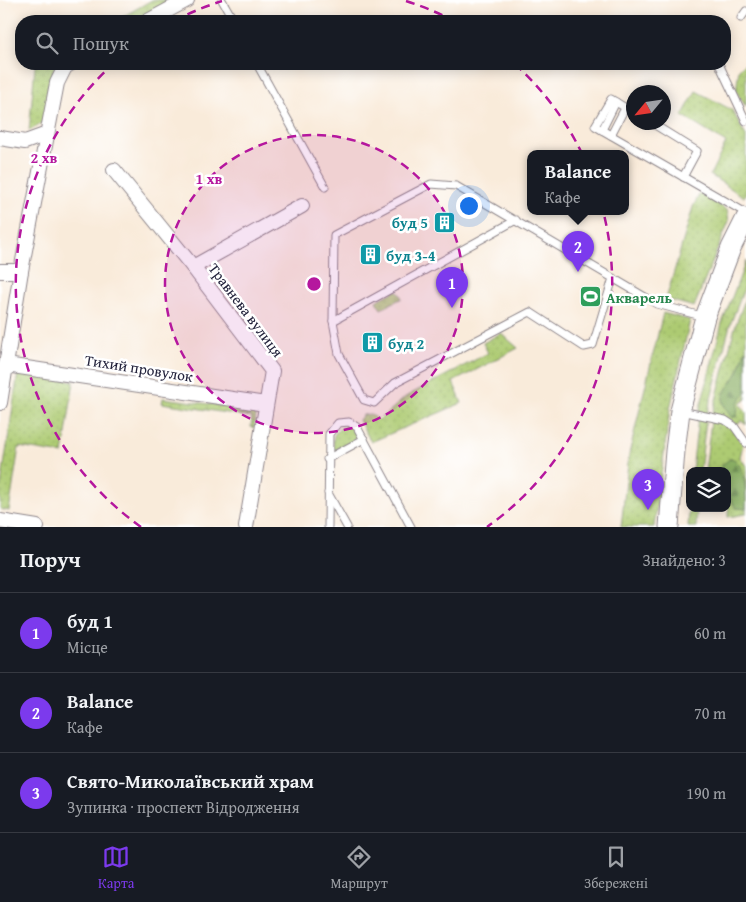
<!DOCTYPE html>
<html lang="uk">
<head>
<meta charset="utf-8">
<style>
  :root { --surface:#171b24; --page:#242831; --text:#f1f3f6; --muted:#9ea1a6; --line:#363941; --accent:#7c3aed }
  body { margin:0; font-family:"Gentium Book Plus",serif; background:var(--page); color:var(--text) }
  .controls { position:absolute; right:15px; bottom:15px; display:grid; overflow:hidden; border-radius:10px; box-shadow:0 2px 12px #0003 }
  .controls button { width:45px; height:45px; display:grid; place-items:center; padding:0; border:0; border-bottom:1px solid var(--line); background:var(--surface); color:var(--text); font:25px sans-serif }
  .compass { position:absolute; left:626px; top:85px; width:45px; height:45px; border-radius:50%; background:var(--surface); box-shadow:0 2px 12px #0003; rotate:241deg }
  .you { position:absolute; left:468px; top:205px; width:18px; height:18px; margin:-12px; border:4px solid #fff; border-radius:50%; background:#1a73e8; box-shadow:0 0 0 8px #1a73e833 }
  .badge { display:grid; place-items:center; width:32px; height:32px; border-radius:50%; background:var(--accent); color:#fff; font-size:16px; font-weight:700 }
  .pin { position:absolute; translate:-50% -41px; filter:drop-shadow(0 1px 2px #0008) }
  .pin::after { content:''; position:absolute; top:26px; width:18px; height:15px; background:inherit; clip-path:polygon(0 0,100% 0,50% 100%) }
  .popup { position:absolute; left:527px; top:150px; width:102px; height:65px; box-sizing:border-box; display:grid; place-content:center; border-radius:10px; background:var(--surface); filter:drop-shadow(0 1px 4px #0005); font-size:16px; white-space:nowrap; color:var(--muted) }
  .popup b { font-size:19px; color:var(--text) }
  .popup::after { content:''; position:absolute; left:50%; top:100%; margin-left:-10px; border:10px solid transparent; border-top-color:var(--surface) }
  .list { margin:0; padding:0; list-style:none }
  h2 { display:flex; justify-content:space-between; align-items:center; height:65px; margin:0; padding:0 20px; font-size:21px }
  h2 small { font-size:16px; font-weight:400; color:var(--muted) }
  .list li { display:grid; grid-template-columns:32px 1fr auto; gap:15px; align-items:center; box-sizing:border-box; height:80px; padding:0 20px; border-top:1px solid var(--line) }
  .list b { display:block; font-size:19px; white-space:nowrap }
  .list p { margin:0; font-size:16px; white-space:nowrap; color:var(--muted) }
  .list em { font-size:16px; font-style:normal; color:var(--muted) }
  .icon { flex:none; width:28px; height:28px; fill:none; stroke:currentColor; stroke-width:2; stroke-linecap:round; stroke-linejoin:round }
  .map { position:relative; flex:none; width:746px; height:527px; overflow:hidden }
  .search { position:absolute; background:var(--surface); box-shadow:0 2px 12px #0003; left:15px; right:15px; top:15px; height:55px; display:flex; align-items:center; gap:12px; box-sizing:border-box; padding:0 18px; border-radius:20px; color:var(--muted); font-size:19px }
  .sheet { height:305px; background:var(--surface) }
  nav { display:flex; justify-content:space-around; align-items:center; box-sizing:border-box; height:70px; border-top:1px solid var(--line); background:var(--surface); font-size:14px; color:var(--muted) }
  nav a { display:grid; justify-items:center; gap:2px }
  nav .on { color:var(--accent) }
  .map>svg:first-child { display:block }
  .grass { fill:url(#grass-dots); stroke:#687656 }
  .forest { fill:url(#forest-firs); stroke:#566850 }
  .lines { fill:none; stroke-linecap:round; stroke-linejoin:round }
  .lane-casing { stroke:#8e868a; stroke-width:9 }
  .street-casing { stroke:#8e868a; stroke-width:16 }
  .secondary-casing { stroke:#8e868a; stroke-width:21 }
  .lane { stroke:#fff; stroke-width:7 }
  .street { stroke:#fff; stroke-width:14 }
  .secondary { stroke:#fff; stroke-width:19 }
  .ring { fill:none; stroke:#b5179e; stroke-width:2.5; stroke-dasharray:9 6 }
  .labels { text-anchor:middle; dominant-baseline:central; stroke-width:5; stroke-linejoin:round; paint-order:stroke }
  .culture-label { font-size:15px; font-weight:bold; fill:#0d838f; stroke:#fff; text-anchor:start }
  .leisure-label { font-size:15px; font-weight:bold; fill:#27864d; stroke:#fff; text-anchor:start }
  .street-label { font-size:15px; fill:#22223b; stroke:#fff }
  .centre { fill:#b5179e; stroke:#fff; stroke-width:2.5 }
  .ring-label { font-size:15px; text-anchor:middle; font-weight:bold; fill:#b5179e; stroke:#fff; stroke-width:5; stroke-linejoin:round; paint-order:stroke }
</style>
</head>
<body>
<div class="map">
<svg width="746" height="527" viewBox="0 0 746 527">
  <defs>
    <pattern id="grass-dots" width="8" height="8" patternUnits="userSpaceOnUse" patternTransform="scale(1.25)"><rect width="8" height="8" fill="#adcb72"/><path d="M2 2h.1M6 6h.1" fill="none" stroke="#95ae64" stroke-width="1.8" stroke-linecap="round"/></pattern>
    <pattern id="forest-firs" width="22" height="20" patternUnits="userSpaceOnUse" patternTransform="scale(1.25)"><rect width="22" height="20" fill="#8aaf64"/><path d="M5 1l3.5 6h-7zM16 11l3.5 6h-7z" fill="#708e54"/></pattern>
  </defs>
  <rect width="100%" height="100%" fill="#fff"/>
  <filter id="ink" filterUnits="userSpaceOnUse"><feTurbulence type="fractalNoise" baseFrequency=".02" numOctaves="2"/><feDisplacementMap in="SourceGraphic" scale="10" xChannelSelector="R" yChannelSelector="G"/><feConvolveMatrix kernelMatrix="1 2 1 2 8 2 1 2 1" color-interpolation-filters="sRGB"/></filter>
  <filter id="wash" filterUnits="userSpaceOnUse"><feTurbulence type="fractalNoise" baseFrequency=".0096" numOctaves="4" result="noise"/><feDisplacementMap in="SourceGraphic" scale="20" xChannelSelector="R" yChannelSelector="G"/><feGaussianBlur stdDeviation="1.12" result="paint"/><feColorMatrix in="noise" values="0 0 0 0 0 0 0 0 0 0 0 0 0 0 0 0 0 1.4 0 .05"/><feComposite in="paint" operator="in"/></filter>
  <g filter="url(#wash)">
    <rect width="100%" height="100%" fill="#f9ebda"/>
    <!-- grass -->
    <g class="grass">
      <path d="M152,0h24l-38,21h-23z"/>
      <path d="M746,62v45l-10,-16 3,-22z"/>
      <path d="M39,64h23l-8,4 -8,52 -17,11 6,-65z"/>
      <path d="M696,91l36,19 14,26v57l-2,4 -34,-22 16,-32 -44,-27z"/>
      <path d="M700,193l27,17 2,11 -35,86 -28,-8 27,-92z"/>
      <path d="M746,261v23l-16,41 -23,89 -8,-2 23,-89z"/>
      <path d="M397,290l5,8 -21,11 -5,-8z"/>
      <path d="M746,297v102l-6,5 6,8v13l-4,-5 -5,4 -11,-6 -14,-3 23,-88z"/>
      <path d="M663,313l27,7 -20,89 -16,118h-33l8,-73z"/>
      <path d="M501,333l17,15 -65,34 9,21 -91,39 -12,-22 4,-5 7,-1 9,6 28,-24 81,-43 -5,-10z"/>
      <path d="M18,373l56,8 -11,73 -44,-7 -10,64 -9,-2v-17z"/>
      <path d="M163,398l94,12 -3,18 -3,-1 1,-10 -90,-14z"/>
      <path d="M698,418l8,2 -6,51h-8z"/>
      <path d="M711,421c19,4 22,8 32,23l-3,13 6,9v48l-18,3 1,-20h-2v-26h-22z"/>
      <path d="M346,426l5,1 7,11 -24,13c-1,-15 -3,-18 12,-25z"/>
      <path d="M690,499v9h7l-1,19h-8z"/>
    </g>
    <!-- forest -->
    <g class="forest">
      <path d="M746,350v43l-8,9 -1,14 -5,2c-20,-25 -2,-27 7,-49 3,-6 3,-12 7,-19z"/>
      <path d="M731,458c15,4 15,37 15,51l-10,-1 -9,-15v-22h-6l1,-6z"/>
    </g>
  </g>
  <g filter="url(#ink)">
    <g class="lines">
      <defs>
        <g id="lane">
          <path d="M222,0l12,21"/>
          <path d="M741,18l5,-7"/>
          <path d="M257,64l68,123"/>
          <path d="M719,64l27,57"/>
          <path d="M634,113l-23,-14 -16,27 151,87"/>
          <path d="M650,122l47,29 -14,26"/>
          <path d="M602,130l14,-28"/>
          <path d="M611,135l14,-27"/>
          <path d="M613,278l-20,67 -9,2 -54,-35 -135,71 -21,20 -10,-3 -25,-46 -6,-33 1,-86 97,-51 25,2 201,118 48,13"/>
          <path d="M333,321l183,-101"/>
          <path d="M681,411l44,9 9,6 12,17"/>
          <path d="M327,459l37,-20"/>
          <path d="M328,493l19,34"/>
          <path d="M328,527l1,-93 9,-11 11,-1 8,5 54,100"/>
        </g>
        <g id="street">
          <path d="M148,21l39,-21"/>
          <path d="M0,138l25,4 22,-8"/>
          <path d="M114,170l79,97 79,104 -26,156"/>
          <path d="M193,267l109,-61"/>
          <path d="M0,271h21"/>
          <path d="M6,365l260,39"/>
          <path d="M0,403l21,-132 36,-188 8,-16 5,-3"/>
          <path d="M0,521l37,6"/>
        </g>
        <path id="secondary" d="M669,527l6,-76 5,-40 25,-94 26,-69 15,-30"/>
      </defs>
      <!-- lane casing -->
      <use href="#lane" class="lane-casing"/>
      <!-- street casing -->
      <use href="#street" class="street-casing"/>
      <!-- secondary casing -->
      <use href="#secondary" class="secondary-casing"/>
      <!-- lane -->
      <use href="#lane" class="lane"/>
      <!-- street -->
      <use href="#street" class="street"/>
      <!-- secondary -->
      <use href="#secondary" class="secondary"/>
    </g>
  </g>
  <!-- distance rings -->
  <circle cx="314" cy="284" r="149" fill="#b5179e" fill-opacity=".12"/>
  <g class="ring">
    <circle cx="314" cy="284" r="149"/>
    <path d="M141 527A298 298 0 0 1 113 64M174 21A298 298 0 0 1 222 1M406 1A298 298 0 0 1 454 21M515 64A298 298 0 0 1 487 527"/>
  </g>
  <!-- icons -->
  <defs>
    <symbol id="building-square" viewBox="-11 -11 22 22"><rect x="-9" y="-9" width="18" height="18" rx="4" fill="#0f9aa8" stroke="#fff"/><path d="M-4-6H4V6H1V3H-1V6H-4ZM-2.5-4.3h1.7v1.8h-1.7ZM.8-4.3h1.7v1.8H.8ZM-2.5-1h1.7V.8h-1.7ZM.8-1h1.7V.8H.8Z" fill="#fff"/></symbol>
    <symbol id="stadium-square" viewBox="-11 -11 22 22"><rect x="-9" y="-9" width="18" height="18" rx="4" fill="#2e9e5b" stroke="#fff"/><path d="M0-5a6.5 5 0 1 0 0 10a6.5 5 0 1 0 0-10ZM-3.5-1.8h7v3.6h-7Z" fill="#fff"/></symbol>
  </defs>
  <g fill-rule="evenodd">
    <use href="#building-square" x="432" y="210" width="25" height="25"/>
    <use href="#building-square" x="358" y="242" width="25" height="25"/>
    <use href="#stadium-square" x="578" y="284" width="25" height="25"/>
    <use href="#building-square" x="360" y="330" width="25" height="25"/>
  </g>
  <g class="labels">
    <!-- culture labels -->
    <g class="culture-label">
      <text x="428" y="222" text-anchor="end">буд 5</text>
      <text x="386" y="255">буд 3-4</text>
      <text x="388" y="343">буд 2</text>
    </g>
    <!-- leisure labels -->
    <g class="leisure-label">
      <text x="606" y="297">Акварель</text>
    </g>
    <!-- street labels -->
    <g class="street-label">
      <text transform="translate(246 310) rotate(53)">Травнева вулиця</text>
      <text transform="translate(139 368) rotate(9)">Тихий провулок</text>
    </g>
  </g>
  <circle cx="314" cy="284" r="8" class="centre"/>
  <g class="ring-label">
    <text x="44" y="163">2 хв</text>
    <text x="209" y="184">1 хв</text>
  </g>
</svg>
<div class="controls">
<button><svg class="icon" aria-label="layers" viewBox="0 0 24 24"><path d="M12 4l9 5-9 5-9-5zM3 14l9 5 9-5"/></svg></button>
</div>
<svg class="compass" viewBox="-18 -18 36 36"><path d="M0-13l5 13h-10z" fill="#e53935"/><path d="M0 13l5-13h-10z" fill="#9ea1a6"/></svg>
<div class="you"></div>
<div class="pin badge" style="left:452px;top:308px">1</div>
<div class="pin badge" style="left:578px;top:272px">2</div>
<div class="popup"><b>Balance</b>Кафе</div>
<div class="pin badge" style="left:648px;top:510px">3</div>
<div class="search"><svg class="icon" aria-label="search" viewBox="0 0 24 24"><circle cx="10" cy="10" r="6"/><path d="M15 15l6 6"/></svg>Пошук</div>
</div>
<section class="sheet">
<h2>Поруч<small>Знайдено: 3</small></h2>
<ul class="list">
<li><span class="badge">1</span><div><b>буд 1</b><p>Місце</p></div><em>60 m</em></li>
<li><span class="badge">2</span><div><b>Balance</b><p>Кафе</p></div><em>70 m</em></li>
<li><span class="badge">3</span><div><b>Свято-Миколаївський храм</b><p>Зупинка · проспект Відродження</p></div><em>190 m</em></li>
</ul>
</section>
<nav>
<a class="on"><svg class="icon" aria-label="map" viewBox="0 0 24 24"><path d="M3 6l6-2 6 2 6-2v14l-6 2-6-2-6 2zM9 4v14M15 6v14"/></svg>Карта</a>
<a><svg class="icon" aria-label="directions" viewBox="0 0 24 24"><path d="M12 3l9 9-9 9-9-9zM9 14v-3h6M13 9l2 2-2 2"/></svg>Маршрут</a>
<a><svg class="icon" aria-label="saved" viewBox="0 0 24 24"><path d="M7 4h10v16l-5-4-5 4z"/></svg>Збережені</a>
</nav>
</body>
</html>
